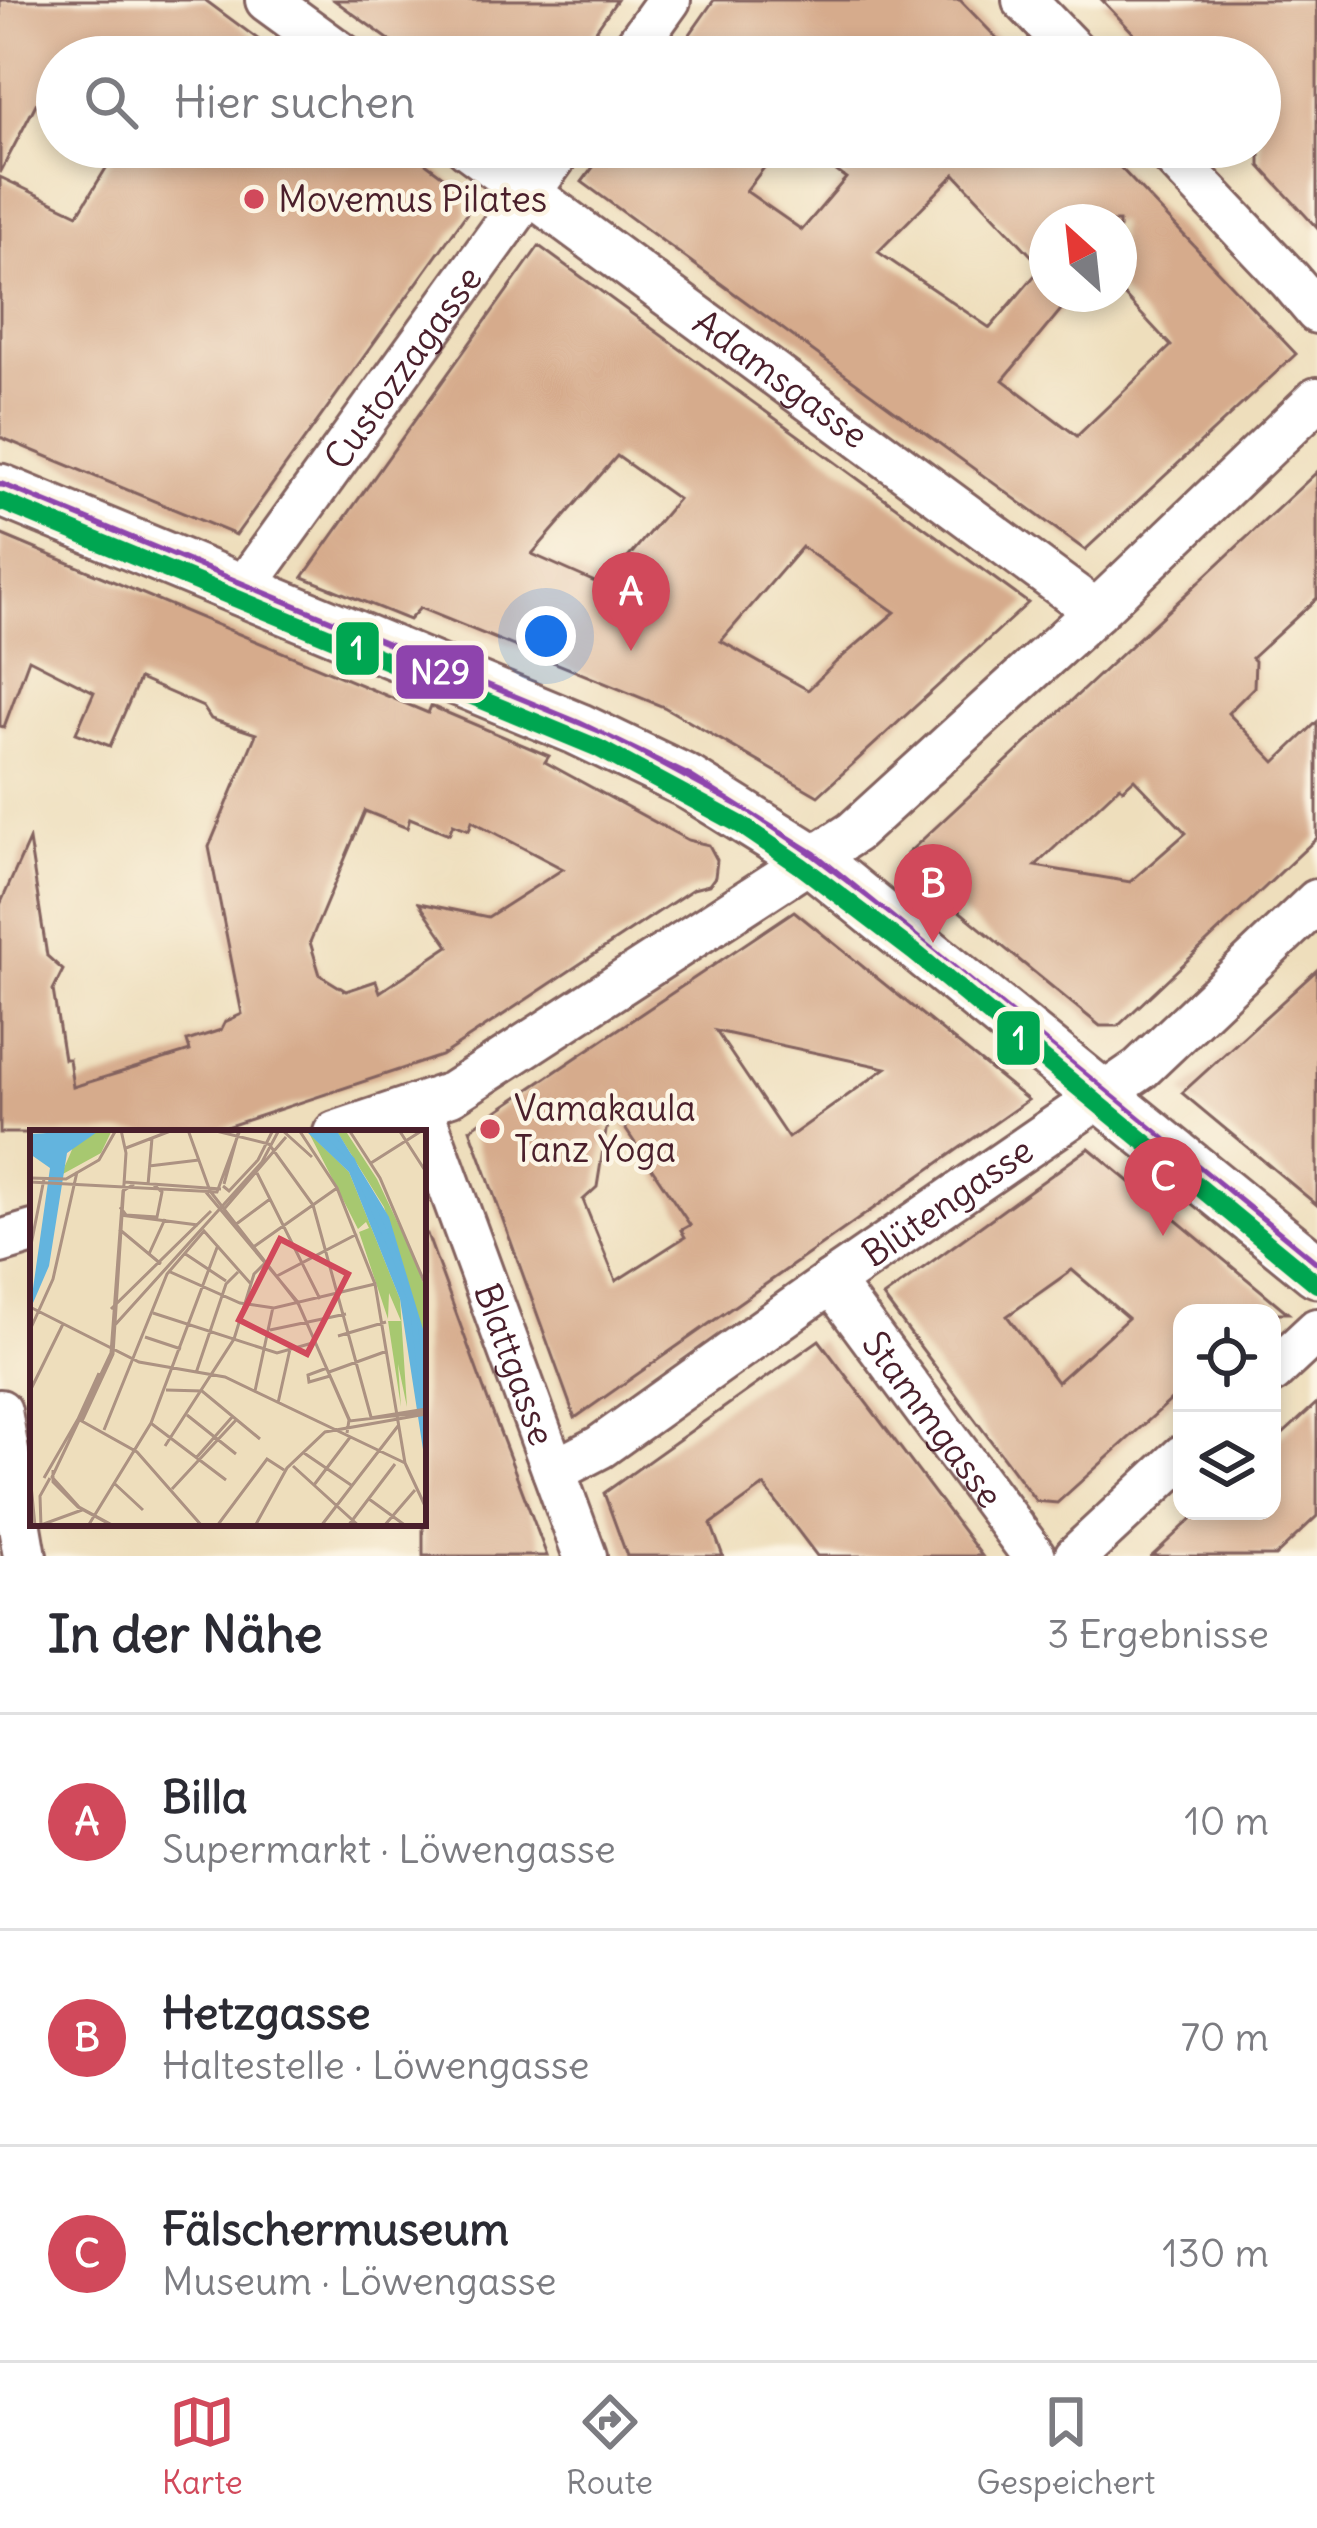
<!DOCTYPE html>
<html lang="de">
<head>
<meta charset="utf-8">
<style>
  :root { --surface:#fff; --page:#f7f7f7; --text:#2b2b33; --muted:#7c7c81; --line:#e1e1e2; --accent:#d1495b }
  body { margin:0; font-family:Delius,sans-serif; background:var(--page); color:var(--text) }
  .controls { position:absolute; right:36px; bottom:36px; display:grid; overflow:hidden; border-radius:24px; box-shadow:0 6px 18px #0003 }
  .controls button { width:108px; height:108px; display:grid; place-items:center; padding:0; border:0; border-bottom:3px solid var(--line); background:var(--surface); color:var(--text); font:60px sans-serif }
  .compass { position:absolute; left:1029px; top:204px; width:108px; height:108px; border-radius:50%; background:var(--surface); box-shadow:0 6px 18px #0003; rotate:333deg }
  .you { position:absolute; left:546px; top:636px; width:42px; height:42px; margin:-30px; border:9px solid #fff; border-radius:50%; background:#1a73e8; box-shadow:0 0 0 18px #1a73e833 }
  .badge { display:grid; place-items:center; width:78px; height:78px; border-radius:50%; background:var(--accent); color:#fff; font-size:39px; font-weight:700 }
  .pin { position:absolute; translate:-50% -99px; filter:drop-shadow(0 3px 6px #0008) }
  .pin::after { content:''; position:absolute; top:63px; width:42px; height:36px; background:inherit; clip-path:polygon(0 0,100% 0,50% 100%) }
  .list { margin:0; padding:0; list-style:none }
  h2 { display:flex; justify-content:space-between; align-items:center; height:156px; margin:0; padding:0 48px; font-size:51px }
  h2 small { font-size:39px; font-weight:400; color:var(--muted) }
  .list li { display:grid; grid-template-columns:78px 1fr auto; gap:36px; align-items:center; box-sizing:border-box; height:216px; padding:0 48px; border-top:3px solid var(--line) }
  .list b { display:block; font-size:45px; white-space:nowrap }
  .list p { margin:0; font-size:39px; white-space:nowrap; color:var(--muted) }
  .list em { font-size:39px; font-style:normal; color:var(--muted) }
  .icon { flex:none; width:66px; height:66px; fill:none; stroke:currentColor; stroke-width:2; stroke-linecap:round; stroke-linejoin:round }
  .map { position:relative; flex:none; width:1317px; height:1556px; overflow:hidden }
  .search { position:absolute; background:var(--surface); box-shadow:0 6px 18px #0003; left:36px; right:36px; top:36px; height:132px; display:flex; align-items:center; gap:30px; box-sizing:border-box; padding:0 42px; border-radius:66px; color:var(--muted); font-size:45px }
  .sheet { height:804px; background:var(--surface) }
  nav { display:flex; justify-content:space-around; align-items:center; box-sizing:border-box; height:168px; border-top:3px solid var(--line); background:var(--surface); font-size:33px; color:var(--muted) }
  nav a { display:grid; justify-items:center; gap:6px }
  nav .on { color:var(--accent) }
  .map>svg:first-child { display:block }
  .building { fill:#d6ab8c; fill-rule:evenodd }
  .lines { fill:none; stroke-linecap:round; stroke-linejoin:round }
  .minor-casing { stroke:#83625e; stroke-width:48 }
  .tertiary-casing { stroke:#83625e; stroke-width:57 }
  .minor { stroke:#fff; stroke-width:42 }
  .tertiary { stroke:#fff; stroke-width:51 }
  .bus-1-casing { stroke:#fcf5e5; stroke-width:27 }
  .bus-1 { stroke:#8e44ad; stroke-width:18 }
  .tram-1-casing { stroke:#fcf5e5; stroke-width:27 }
  .tram-1 { stroke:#00a651; stroke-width:18 }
  .poi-dot { fill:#d1495b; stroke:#fcf5e5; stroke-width:4.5 }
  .labels { text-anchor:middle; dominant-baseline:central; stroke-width:9; stroke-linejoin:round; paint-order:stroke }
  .poi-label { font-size:36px; fill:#4a1f2b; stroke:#fcf5e5; text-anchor:start }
  .street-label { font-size:36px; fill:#4a1f2b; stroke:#fcf5e5 }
  .inset-river { fill:none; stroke:#63b4de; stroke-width:6 }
  .inset-road { fill:none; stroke:#ac9282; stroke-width:3 }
  .view { fill:#d1495b; fill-opacity:0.15; stroke:#d1495b; stroke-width:6 }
  .inset-edge { fill:none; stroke:#4a1f2b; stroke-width:6 }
  .line-badge { stroke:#fcf5e5; stroke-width:4.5 }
  .badge-label { font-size:33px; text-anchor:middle; font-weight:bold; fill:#fff }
</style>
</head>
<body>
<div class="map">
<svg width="1317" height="1556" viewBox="0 0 1317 1556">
  <rect width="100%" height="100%" fill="#fcf5e5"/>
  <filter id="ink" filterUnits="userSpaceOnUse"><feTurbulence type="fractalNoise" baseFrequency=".00833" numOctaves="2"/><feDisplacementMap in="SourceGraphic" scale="24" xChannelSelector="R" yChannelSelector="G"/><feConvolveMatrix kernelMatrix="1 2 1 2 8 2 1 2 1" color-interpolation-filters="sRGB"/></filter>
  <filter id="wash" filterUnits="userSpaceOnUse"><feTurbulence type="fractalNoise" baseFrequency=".004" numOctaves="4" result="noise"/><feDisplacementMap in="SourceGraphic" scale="48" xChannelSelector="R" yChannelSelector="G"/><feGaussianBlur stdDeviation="2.7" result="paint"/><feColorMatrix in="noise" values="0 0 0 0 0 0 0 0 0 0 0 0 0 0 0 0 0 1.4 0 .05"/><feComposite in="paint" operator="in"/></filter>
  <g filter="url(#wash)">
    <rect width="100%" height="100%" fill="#eedebc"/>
    <g id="blocks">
      <!-- building -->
      <g class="building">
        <path d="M0,0h205l77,57h-225v60l-21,-13 -36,69z"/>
        <path d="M334,0h283l-40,57h-164z"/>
        <path d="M714,0h246l55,57h-341z"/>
        <path d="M1102,0h215v228l-57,-62v-109h-104z"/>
        <path d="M119,147h285l59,44 4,22 -231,322 -236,-98v-260l78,37z"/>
        <path d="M608,147h172l-34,44 56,39 44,-52 -43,-31h298l195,207 -211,196 -503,-368zM955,174l87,93 -52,61 -112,-76zM1047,222h72v68l52,56 -94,90 -74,-56 71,-86h-27z"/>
        <path d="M539,246l489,357 -210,193 -154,-89 -244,-99 -11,12 -106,-43zM617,456l61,43 -74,87 -72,-32zM802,547l93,65 -59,50 -28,28 -87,-49z"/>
        <path d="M1317,472v126l-65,60 3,3 -1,26 -26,26 47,49 42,-40v116l-199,188h-18l-191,-156 -2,-16zM1134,779l52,54 -56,49 -95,-16 85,-80 3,3z"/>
        <path d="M0,534l428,179 3,-7 118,50 -4,6 143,78 21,5 8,15 -2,17 -6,8 -16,4 -252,167 -233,77h-208v-228l29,-65 18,116 16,14 -10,20 11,69h5l4,28 117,-36 -3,-10 34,-11 4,-8 17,-8 -33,-167 47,-113 -45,-15 -8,-12 -64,-28 -29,67 -34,-13 18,-41 -65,-33 -25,68 -4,-1zM365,811l42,17 3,-10 39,16 4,-10 16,6 3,-9 91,48 -75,48 -69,-14 30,43 -69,46 -4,-11 -30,10 -26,-16 -10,-33z"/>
        <path d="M794,911l234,189 -453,318 -105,-289zM716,1031l170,37 -98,70zM610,1106l80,119 -9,5 4,7 -69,44 -33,-81 14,-13z"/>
        <path d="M1317,970v235l-135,-112z"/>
        <path d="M1089,1148l199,165h-106v77l-125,113 -21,-2 -153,-204zM1072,1270l56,48 -71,64 -50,-66z"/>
        <path d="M427,1234l62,169 58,153h-124v-321z"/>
        <path d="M819,1340l163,216h-165l-53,-70 -53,38 12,32h-96l-23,-63z"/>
        <path d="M1317,1403v113l-42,40h-123l48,-45h72v-67z"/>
      </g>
    </g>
  </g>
  <g filter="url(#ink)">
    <use href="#blocks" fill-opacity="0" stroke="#83625e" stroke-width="3"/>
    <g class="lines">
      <defs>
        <g id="minor">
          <path d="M267,0l78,57"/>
          <path d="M1024,0l55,57"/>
          <path d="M628,57l41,-57"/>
          <path id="s1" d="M467,147l629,464"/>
          <path d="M1164,147l126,133 27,32"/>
          <path id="s2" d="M243,589l319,-442"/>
          <path id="s3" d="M420,1105l165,451"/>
          <path d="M335,1133l116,-39 403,-262 242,-221 221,-212"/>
          <path d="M0,1242l33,-10"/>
          <path id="s4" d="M831,1282l203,274"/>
          <path d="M1272,1372l45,-42"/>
          <path d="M0,1411l25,145"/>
          <path id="s5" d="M554,1471l46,-24 231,-165 309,-213 177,-168"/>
          <path d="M1076,1556l106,-99"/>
        </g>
        <path id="tertiary" d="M0,490l578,239 108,52 125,78 506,412"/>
      </defs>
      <!-- minor casing -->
      <use href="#minor" class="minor-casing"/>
      <!-- tertiary casing -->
      <use href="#tertiary" class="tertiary-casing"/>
      <!-- minor -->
      <use href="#minor" class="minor"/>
      <!-- tertiary -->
      <use href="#tertiary" class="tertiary"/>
      <defs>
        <path id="bus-1" d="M0,490l578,239 108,52 125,78 506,412"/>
      </defs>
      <!-- bus-1 casing -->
      <use href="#bus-1" class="bus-1-casing"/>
      <!-- bus-1 -->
      <use href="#bus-1" class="bus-1"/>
      <defs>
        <path id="tram-1" d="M0,501l598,247 143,77 60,41 113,86 403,332"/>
      </defs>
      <!-- tram-1 casing -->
      <use href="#tram-1" class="tram-1-casing"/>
      <!-- tram-1 -->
      <use href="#tram-1" class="tram-1"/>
    </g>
  </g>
  <!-- markers -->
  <g class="poi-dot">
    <circle cx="254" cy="199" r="12"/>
    <circle cx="490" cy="1129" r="12"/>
  </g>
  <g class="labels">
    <!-- poi labels -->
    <g class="poi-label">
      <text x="278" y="199">Movemus Pilates</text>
      <text x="514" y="1108">Vamakaula<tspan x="514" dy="41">Tanz Yoga</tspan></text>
    </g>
    <!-- street labels -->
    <g class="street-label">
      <text stroke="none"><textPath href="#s2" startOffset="273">Custozzagasse</textPath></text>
      <text stroke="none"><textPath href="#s1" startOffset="390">Adamsgasse</textPath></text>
      <text stroke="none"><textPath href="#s5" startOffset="477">Blütengasse</textPath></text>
      <text stroke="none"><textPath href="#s3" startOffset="276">Blattgasse</textPath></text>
      <text stroke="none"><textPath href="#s4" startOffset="171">Stammgasse</textPath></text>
    </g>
  </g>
  <!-- overview -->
  <g transform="translate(30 1130)">
    <rect width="396" height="396" fill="#eedebc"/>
    <path d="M306,0h9l32,49 36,76 13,36v51l-42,-135zM279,3l40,39 51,127 7,108 -9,-43 3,43 -13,-86h13l-12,-28 -1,26 -29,-87 10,-4 -3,-6 -8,7z" fill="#a7c870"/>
    <path d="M70,0h12l-11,23 -40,22 13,-30z" fill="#a7c870"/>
    <path d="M70,0l-33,23 -18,113 -19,44 20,-142 -20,-14v-20zM275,0l32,1 52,86 37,122v130l-26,-170 -51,-127z" fill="#63b4de"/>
    <path class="inset-river" d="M294,0l28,30 45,101 16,48 11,96M0,12l35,-12"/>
    <path class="inset-road" d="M158,0l22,61M182,0l57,14 44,61 58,212M252,0l30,27M269,0l38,58 38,96 30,179 21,45M319,0l31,48 46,108M369,0l27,42M96,18l47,-18M341,33l52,-33M119,36l50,-6M227,43l63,126M0,48l36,1 33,-19 17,-30M0,52l187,10 23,-62M94,52l97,7M194,54l15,-54M118,55l4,-47M193,56l6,5 29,-31 15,-30M175,61l92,110 53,120 76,-9M180,61l89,114 50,115 -2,13M90,77l6,8 31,2 5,-25 -8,-7M195,78l61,-71M90,85l78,10M205,95l35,-26M89,99l42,35M222,118l85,-60M0,120l14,-71M154,123l42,28M119,124l16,-35M138,141l72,32 34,5 101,-24M247,146l80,-42M0,177l109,55 86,15 180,86M81,179l100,-98M123,183l124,40 39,-11M84,196l148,-164 17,-32M0,200l23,-51 24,-107M240,200l76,-16M308,206l48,-14M115,207l36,12M297,238l-19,7 1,7 21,-6M299,242l58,-21M166,243l30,-89 12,-12M136,260l36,1 58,48M0,261l33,-67M225,261l18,-84M248,273l12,-54M157,285l49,39M340,288l56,-9M48,289l21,-46M52,291l31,-67 13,-201 -5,-23M122,294l74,56M74,300l63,-156 37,-43 47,53M135,316l69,-107 20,-65 11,-11M274,323l47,32M166,328l37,-42M263,336l66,60M23,340v12l25,25 35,19M14,348l34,-59 59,33 65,74M85,354l28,26M1,355l4,41M284,355l37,-49M142,359l65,-70M339,369l37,27M11,395l41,-15M11,396l-1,-30 10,-18M58,396l63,-103 67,-178M84,396l-35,-19 -27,-30 59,-124 12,-162 11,-7M187,396l50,-67 17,11M225,396l32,-58 38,-36 101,-18M291,396l77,-100M318,396l47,-62M354,396l31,-36"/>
    <path class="view" d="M250,109l68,35 -41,80 -68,-34z"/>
    <rect width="396" height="396" class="inset-edge"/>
  </g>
  <g class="line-badge">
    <rect x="334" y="620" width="47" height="57" rx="12" fill="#00a651"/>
    <rect x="394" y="643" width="92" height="58" rx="12" fill="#8e44ad"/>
    <rect x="995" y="1009" width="47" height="58" rx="12" fill="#00a651"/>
  </g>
  <g class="badge-label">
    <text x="357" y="660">1</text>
    <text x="440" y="684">N29</text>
    <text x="1019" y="1050">1</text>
  </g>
</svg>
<div class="controls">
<button><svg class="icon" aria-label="locate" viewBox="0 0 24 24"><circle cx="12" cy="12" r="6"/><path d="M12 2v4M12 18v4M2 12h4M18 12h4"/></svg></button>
<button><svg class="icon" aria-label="layers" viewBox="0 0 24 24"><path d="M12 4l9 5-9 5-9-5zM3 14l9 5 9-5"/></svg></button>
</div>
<svg class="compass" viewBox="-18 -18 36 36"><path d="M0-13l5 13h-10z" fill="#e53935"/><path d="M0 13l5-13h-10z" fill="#7c7c81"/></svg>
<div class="you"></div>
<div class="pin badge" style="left:631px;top:651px">A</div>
<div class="pin badge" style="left:933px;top:943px">B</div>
<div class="pin badge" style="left:1163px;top:1236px">C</div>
<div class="search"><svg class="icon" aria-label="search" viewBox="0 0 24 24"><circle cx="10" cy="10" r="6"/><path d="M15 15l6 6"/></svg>Hier suchen</div>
</div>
<section class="sheet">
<h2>In der Nähe<small>3 Ergebnisse</small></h2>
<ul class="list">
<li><span class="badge">A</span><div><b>Billa</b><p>Supermarkt · Löwengasse</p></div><em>10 m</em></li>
<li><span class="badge">B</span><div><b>Hetzgasse</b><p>Haltestelle · Löwengasse</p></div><em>70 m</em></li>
<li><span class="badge">C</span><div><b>Fälschermuseum</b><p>Museum · Löwengasse</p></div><em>130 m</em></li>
</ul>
</section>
<nav>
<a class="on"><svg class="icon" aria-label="map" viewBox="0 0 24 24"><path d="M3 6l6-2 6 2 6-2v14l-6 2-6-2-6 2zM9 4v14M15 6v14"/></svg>Karte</a>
<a><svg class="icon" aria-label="directions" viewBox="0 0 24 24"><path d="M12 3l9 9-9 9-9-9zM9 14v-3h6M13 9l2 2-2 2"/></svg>Route</a>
<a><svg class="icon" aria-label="saved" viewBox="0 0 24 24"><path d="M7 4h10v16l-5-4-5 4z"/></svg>Gespeichert</a>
</nav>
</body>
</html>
